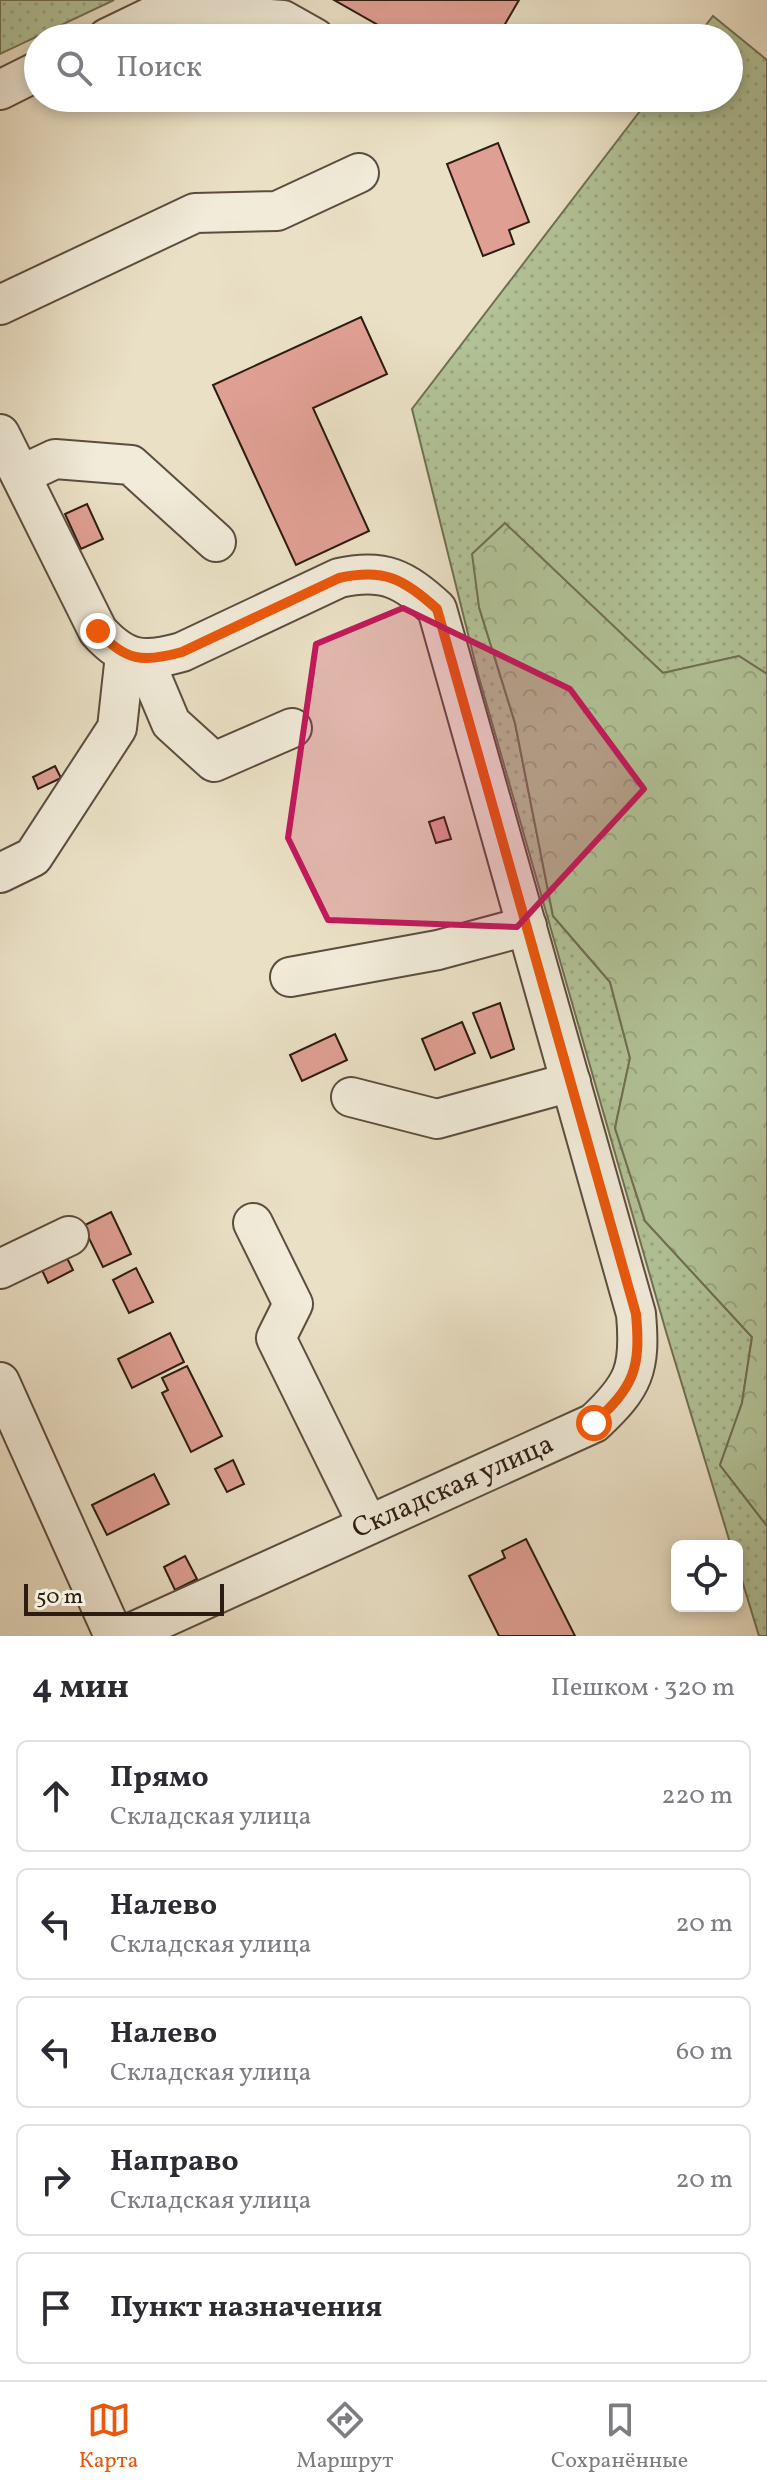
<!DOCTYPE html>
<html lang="ru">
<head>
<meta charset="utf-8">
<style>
  :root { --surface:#fff; --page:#f7f7f7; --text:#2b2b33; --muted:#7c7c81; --line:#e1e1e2; --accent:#ea580c }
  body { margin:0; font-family:Vollkorn,serif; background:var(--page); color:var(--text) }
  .controls { position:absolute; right:24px; bottom:24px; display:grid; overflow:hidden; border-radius:12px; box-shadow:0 4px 12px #0003 }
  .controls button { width:72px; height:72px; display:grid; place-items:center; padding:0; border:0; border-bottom:2px solid var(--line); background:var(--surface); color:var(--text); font:40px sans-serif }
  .scale { position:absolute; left:24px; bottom:20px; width:200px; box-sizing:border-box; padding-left:8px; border:4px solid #2d1c11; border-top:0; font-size:22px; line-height:28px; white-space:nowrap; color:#2d1c11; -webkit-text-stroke:6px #f1ebd9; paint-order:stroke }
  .stop { position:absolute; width:24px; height:24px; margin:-18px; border:6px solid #ea580c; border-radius:50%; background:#fff }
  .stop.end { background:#ea580c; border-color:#fff; box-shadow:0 2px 8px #0008 }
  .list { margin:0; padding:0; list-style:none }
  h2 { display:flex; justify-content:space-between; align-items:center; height:104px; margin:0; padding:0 32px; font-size:34px }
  h2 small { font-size:26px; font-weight:400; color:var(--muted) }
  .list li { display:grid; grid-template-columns:52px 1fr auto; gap:24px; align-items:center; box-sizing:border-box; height:112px; margin:0 16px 16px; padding:0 16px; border:2px solid var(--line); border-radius:12px }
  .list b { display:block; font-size:30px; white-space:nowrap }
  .list p { margin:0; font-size:26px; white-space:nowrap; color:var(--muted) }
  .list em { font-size:26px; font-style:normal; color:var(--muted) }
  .icon { flex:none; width:44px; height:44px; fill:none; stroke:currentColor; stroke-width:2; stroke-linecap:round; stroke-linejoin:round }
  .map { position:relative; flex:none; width:767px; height:1636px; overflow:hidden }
  .search { position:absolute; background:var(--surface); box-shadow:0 4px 12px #0003; left:24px; right:24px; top:24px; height:88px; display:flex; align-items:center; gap:20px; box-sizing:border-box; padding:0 28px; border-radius:44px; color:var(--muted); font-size:30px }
  .sheet { height:744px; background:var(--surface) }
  nav { display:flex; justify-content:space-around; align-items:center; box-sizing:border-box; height:112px; border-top:2px solid var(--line); background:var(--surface); font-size:22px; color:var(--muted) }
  nav a { display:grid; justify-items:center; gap:4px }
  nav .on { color:var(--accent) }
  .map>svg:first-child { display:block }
  .grass { fill:url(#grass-dots); stroke:#707054; stroke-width:2 }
  .forest { fill:url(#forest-crowns); stroke:#707054; stroke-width:2 }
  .building { fill:#df9f93; stroke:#2d1c11; stroke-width:2 }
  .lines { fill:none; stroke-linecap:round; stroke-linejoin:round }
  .minor-casing { stroke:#5c4d3e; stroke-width:42 }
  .minor { stroke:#f1ebd9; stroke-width:38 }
  .route { stroke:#ea580c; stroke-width:10 }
  .marked { fill:#c2185b; fill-opacity:0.2; stroke:#c2185b; stroke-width:6; stroke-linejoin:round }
  .labels { text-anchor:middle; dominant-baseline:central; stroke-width:7; stroke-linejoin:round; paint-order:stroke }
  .street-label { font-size:28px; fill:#2d1c11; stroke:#f1ebd9 }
</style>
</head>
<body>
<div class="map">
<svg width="767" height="1636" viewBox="0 0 767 1636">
  <defs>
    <pattern id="grass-dots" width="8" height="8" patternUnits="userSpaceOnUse" patternTransform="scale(2)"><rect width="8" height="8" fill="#b2c398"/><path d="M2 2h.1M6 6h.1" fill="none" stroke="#99a782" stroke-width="1.8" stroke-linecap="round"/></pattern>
    <pattern id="forest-crowns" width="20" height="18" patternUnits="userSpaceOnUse" patternTransform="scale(2)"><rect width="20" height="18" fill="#b2c398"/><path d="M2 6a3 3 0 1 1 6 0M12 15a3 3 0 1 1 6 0" fill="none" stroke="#99a782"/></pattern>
  </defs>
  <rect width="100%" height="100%" fill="#eae0c5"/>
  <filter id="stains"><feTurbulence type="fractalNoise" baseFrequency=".0025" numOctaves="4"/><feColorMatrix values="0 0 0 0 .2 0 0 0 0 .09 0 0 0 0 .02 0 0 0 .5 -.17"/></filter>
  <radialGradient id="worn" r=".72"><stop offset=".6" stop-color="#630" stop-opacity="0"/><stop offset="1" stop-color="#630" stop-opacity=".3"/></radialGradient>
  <!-- grass -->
  <g class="grass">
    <path d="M0,0h114l-114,54z"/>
    <path d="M713,16l54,44v614l-28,-18 -76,17 -158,-149 -26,83 36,116 38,193 57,66 20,76 -15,70 30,93 107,116 -10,66 -22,62 47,61v110h-8l-22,-72v-18h-6l-64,-211 -189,-661 -66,-265 238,-311h79v-60h-33z"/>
  </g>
  <!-- forest -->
  <path class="forest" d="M505,523l158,150 76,-17 28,18v852l-47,-61 22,-62 10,-66 -107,-116 -30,-93 15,-70 -20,-76 -57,-66 -38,-193 -36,-116 -7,-53z"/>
  <!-- building -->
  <g class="building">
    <path d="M334,0h185l-22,38h-96z"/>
    <path d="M498,143l31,79 -20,8 5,14 -31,12 -36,-92z"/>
    <path d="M361,317l26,57 -74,34 56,123 -73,34 -83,-180z"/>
    <path d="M87,504l16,35 -22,10 -16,-35z"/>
    <path d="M55,766l6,12 -23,11 -5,-12z"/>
    <path d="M444,817l7,22 -15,4 -7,-21z"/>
    <path d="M500,1003l14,46 -23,9 -18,-45z"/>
    <path d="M462,1022l13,31 -40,17 -13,-31z"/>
    <path d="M335,1034l12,26 -45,21 -12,-26z"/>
    <path d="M111,1212l20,42 -28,13 -20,-41z"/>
    <path d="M67,1258l6,12 -25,13 -6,-13z"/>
    <path d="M136,1268l17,34 -24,11 -16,-33z"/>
    <path d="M170,1333l14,29 -52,26 -14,-29z"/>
    <path d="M187,1366l35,70 -31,16 -29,-59 6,-3 -6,-12z"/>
    <path d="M233,1460l11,24 -17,8 -12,-23z"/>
    <path d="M154,1474l15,30 -62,31 -15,-30z"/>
    <path d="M526,1539l49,97h-76l-30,-60 36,-18 -3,-7z"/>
    <path d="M185,1556l12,23 -22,11 -11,-23z"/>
  </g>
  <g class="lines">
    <defs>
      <g id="minor">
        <path d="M107,38l56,-27 120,9 32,18"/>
        <path d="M0,90l38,-19"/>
        <path d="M0,305l195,-92 82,-2 82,-38"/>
        <path d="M0,434l98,197c27,30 45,32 84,21l157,-74c45,-10 65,1 98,31l199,705c5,55 -2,72 -42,109l-470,213"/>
        <path d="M21,475l34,-16 76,6 85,77"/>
        <path d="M144,659l27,64 43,39 78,-34"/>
        <path d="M0,873l33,-16 84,-129 8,-73"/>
        <path d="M290,977l148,-27 89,-24"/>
        <path d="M351,1097l86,22 134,-37"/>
        <path d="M253,1223l40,81 -17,34 92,187"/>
        <path d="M0,1269l69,-33"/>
        <path d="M0,1382l114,254"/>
      </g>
    </defs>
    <!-- minor casing -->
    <use href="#minor" class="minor-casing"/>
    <!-- minor -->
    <use href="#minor" class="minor"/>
  </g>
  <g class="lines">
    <!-- route -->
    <path class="route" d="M98,631c27,30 45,32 84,21l157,-74c45,-10 65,1 98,31l199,705c5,55 -2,72 -42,109"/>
  </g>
  <!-- marked area -->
  <path class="marked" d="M403,608l167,81 74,100 -127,138 -189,-7 -40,-82 28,-194z"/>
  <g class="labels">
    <!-- street labels -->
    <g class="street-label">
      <text transform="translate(453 1487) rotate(-24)">Складская улица</text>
    </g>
  </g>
  <rect width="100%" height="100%" filter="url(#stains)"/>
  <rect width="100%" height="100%" fill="url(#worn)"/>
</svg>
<div class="controls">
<button><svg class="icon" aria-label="locate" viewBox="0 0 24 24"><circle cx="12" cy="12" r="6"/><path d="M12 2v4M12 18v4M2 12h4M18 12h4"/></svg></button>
</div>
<div class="scale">50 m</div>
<div class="stop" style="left:594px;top:1423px"></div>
<div class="stop end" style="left:98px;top:631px"></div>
<div class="search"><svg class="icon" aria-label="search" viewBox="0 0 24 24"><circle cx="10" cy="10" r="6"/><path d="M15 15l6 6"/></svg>Поиск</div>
</div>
<section class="sheet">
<h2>4 мин<small>Пешком · 320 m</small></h2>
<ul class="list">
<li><svg class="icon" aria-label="ahead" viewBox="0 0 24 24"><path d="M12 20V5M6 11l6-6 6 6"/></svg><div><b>Прямо</b><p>Складская улица</p></div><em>220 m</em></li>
<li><svg class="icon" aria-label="left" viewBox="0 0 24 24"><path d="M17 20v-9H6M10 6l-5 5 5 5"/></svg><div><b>Налево</b><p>Складская улица</p></div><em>20 m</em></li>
<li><svg class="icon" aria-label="left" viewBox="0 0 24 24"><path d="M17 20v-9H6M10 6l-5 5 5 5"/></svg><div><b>Налево</b><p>Складская улица</p></div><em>60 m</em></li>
<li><svg class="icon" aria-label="right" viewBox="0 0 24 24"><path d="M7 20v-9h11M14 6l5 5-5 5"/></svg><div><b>Направо</b><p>Складская улица</p></div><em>20 m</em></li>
<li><svg class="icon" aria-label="arrive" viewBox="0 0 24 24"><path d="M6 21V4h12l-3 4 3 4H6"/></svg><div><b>Пункт назначения</b></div></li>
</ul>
</section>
<nav>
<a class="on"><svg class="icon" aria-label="map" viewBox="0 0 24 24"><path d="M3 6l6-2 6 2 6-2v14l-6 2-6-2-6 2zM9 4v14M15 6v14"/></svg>Карта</a>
<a><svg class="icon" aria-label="directions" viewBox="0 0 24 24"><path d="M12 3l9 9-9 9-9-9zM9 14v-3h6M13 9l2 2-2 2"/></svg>Маршрут</a>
<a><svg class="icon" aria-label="saved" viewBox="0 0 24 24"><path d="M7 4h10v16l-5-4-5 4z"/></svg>Сохранённые</a>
</nav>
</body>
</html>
